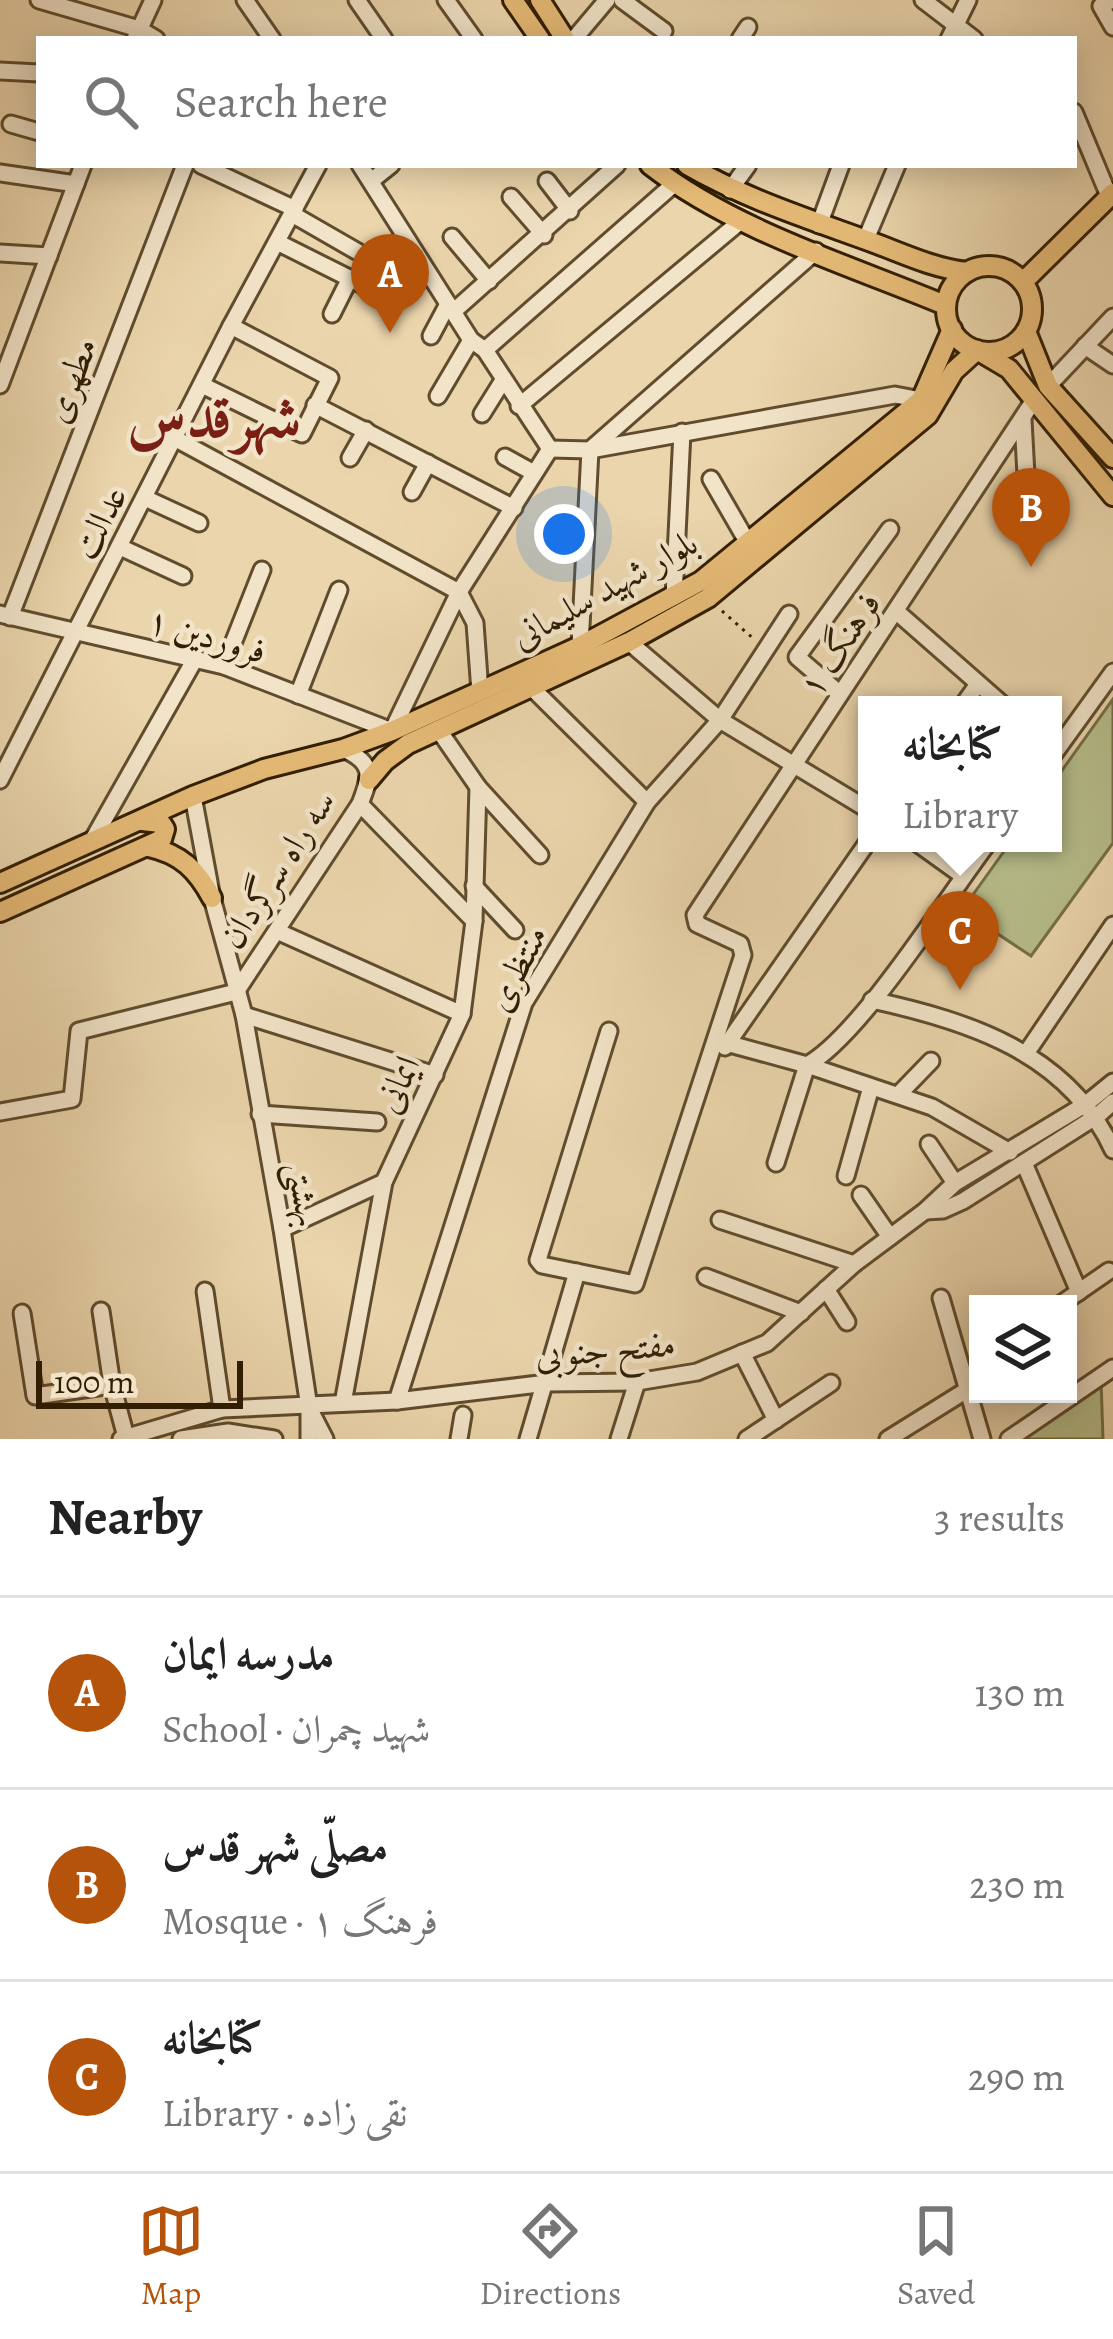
<!DOCTYPE html>
<html lang="en">
<head>
<meta charset="utf-8">
<style>
  :root { --surface:#fff; --page:#f6f6f6; --text:#222; --muted:#767676; --line:#e0e0e0; --accent:#b45309 }
  body { margin:0; font-family:Alegreya,Amiri,serif; background:var(--page); color:var(--text) }
  .controls { position:absolute; right:36px; bottom:36px; display:grid; overflow:hidden; border-radius:0px; box-shadow:0 6px 30px #0003 }
  .controls button { width:108px; height:108px; display:grid; place-items:center; padding:0; border:0; border-bottom:3px solid var(--line); background:var(--surface); color:var(--text); font:60px sans-serif }
  .scale { position:absolute; left:36px; bottom:30px; width:207px; box-sizing:border-box; padding-left:12px; border:6px solid #311e03; border-top:0; font-size:33px; line-height:42px; white-space:nowrap; color:#311e03; -webkit-text-stroke:9px #f2e4c9; paint-order:stroke }
  .you { position:absolute; left:564px; top:534px; width:42px; height:42px; margin:-30px; border:9px solid #fff; border-radius:50%; background:#1a73e8; box-shadow:0 0 0 18px #1a73e833 }
  .badge { display:grid; place-items:center; width:78px; height:78px; border-radius:50%; background:var(--accent); color:#fff; font-size:39px; font-weight:700 }
  .pin { position:absolute; translate:-50% -99px; filter:drop-shadow(0 3px 6px #0008) }
  .pin::after { content:''; position:absolute; top:63px; width:42px; height:36px; background:inherit; clip-path:polygon(0 0,100% 0,50% 100%) }
  .popup { position:absolute; left:858px; top:696px; width:204px; height:156px; box-sizing:border-box; display:grid; place-content:center; border-radius:0px; background:var(--surface); filter:drop-shadow(0 3px 9px #0005); font-size:39px; white-space:nowrap; color:var(--muted) }
  .popup b { font-size:45px; color:var(--text) }
  .popup::after { content:''; position:absolute; left:50%; top:100%; margin-left:-24px; border:24px solid transparent; border-top-color:var(--surface) }
  .list { margin:0; padding:0; list-style:none }
  h2 { display:flex; justify-content:space-between; align-items:center; height:156px; margin:0; padding:0 48px; font-size:51px }
  h2 small { font-size:39px; font-weight:400; color:var(--muted) }
  .list li { display:grid; grid-template-columns:78px 1fr auto; gap:36px; align-items:center; box-sizing:border-box; height:192px; padding:0 48px; border-top:3px solid var(--line) }
  .list b { display:block; font-size:45px; white-space:nowrap }
  .list p { margin:0; font-size:39px; white-space:nowrap; color:var(--muted) }
  .list em { font-size:39px; font-style:normal; color:var(--muted) }
  .icon { flex:none; width:66px; height:66px; fill:none; stroke:currentColor; stroke-width:2; stroke-linecap:round; stroke-linejoin:round }
  .map { position:relative; flex:none; width:1113px; height:1439px; overflow:hidden }
  .search { position:absolute; background:var(--surface); box-shadow:0 6px 30px #0003; left:36px; right:36px; top:36px; height:132px; display:flex; align-items:center; gap:30px; box-sizing:border-box; padding:0 42px; border-radius:0px; color:var(--muted); font-size:45px }
  .sheet { height:732px; background:var(--surface) }
  nav { display:flex; justify-content:space-around; align-items:center; box-sizing:border-box; height:168px; border-top:3px solid var(--line); background:var(--surface); font-size:33px; color:var(--muted) }
  nav a { display:grid; justify-items:center; gap:6px }
  nav .on { color:var(--accent) }
  .map>svg:first-child { display:block }
  .green { fill:#b6bd8a; stroke:#746e46; stroke-width:3 }
  .lines { fill:none; stroke-linecap:round; stroke-linejoin:round }
  .minor-casing { stroke:#604c2d; stroke-width:21 }
  .major-casing { stroke:#311e03; stroke-width:24 }
  .path { stroke:#311e03; stroke-width:3; stroke-dasharray:3 6; stroke-linecap:butt }
  .minor { stroke:#f2e4c9; stroke-width:15 }
  .major { stroke:#e6ba76; stroke-width:18 }
  .labels { text-anchor:middle; dominant-baseline:central; stroke-width:9; stroke-linejoin:round; paint-order:stroke }
  .street-label { font-size:36px; fill:#311e03; stroke:#f2e4c9 }
  .town-label { font-size:60px; font-weight:bold; fill:#7a1f14; stroke:#f2e4c9 }
</style>
</head>
<body>
<div class="map">
<svg width="1113" height="1439" viewBox="0 0 1113 1439">
  <rect width="100%" height="100%" fill="#ebd5ac"/>
  <filter id="stains"><feTurbulence type="fractalNoise" baseFrequency=".00167" numOctaves="4"/><feColorMatrix values="0 0 0 0 .2 0 0 0 0 .09 0 0 0 0 .02 0 0 0 .5 -.17"/></filter>
  <radialGradient id="worn" r=".72"><stop offset=".6" stop-color="#630" stop-opacity="0"/><stop offset="1" stop-color="#630" stop-opacity=".3"/></radialGradient>
  <!-- green -->
  <g class="green">
    <path d="M1113,699v144l-82,113 -69,-46 48,-67h43v-60z"/>
    <path d="M1101,1380l2,59h-93z"/>
  </g>
  <g class="lines">
    <defs>
      <g id="minor">
        <path d="M39,0l100,29 17,10"/>
        <path d="M245,0l27,39"/>
        <path d="M357,0l27,39"/>
        <path d="M446,0l28,39"/>
        <path d="M622,0l42,31"/>
        <path d="M923,0l51,39"/>
        <path d="M1112,0l-11,6 12,21"/>
        <path d="M135,39l18,-39"/>
        <path d="M574,39l33,-39"/>
        <path d="M740,39l8,-12"/>
        <path d="M949,39l19,-39"/>
        <path d="M0,71l39,2"/>
        <path d="M1074,112l35,84"/>
        <path d="M11,124l28,8"/>
        <path d="M201,165l94,44"/>
        <path d="M360,165l111,175 14,10 65,99"/>
        <path d="M0,173l76,11"/>
        <path d="M371,181l20,-16"/>
        <path d="M547,181l23,30"/>
        <path d="M730,190l18,-25"/>
        <path d="M511,197l33,38"/>
        <path d="M292,214l66,38"/>
        <path d="M819,225l22,-60"/>
        <path d="M452,237l37,44"/>
        <path d="M866,239l31,-74"/>
        <path d="M277,242l92,46"/>
        <path d="M0,253l49,3"/>
        <path d="M454,311l163,-146"/>
        <path d="M332,314l18,-36"/>
        <path d="M431,336l17,-32"/>
        <path d="M1085,346l28,19"/>
        <path d="M485,350l189,-166"/>
        <path d="M0,385l83,-220"/>
        <path d="M202,385l100,49 28,-56 -99,-52"/>
        <path d="M1048,386l65,-69"/>
        <path d="M438,396l33,-56"/>
        <path d="M315,405l199,103"/>
        <path d="M519,406l223,-186"/>
        <path d="M482,414l20,-32"/>
        <path d="M1023,420l6,110"/>
        <path d="M176,439l283,153 16,31 5,69"/>
        <path d="M550,449l40,1 305,-55 26,5"/>
        <path d="M505,457l29,16"/>
        <path d="M350,458l16,-28"/>
        <path d="M711,479l37,64"/>
        <path d="M412,492l16,-29"/>
        <path d="M145,498l54,25"/>
        <path d="M120,547l63,29"/>
        <path d="M674,597l8,-165"/>
        <path d="M897,612l106,93"/>
        <path d="M0,614l224,52 168,65 67,-139 91,-143"/>
        <path d="M10,617l175,-452"/>
        <path d="M629,642l91,78 147,89"/>
        <path d="M580,646l10,-196 226,-199"/>
        <path d="M224,666l38,-96"/>
        <path d="M531,687l116,115"/>
        <path d="M840,694l-43,-37 93,-128"/>
        <path d="M298,695l41,-105"/>
        <path d="M963,705l15,-21"/>
        <path d="M438,729l40,58 62,68"/>
        <path d="M1053,755l60,-83"/>
        <path d="M0,780l231,-454 87,-161"/>
        <path d="M193,796l19,102 32,117 38,214 27,178v32"/>
        <path d="M360,804l114,117"/>
        <path d="M92,841l103,-182"/>
        <path d="M917,843l46,33"/>
        <path d="M474,886l41,44"/>
        <path d="M279,932l183,82"/>
        <path d="M236,992l124,-188c11,-28 15,-41 -17,-55"/>
        <path d="M872,1000c97,21 196,53 241,150"/>
        <path d="M244,1015l191,60"/>
        <path d="M609,1031l-71,229 4,5 93,19 108,-329 -3,-11 -43,-20 -2,-9 339,-515"/>
        <path d="M730,1044l77,21c54,-30 140,-168 181,-222"/>
        <path d="M725,1047l142,-204"/>
        <path d="M1027,1052l86,-127"/>
        <path d="M899,1094l32,-33"/>
        <path d="M0,1112l72,-13 7,-68 157,-39"/>
        <path d="M260,1114l117,8"/>
        <path d="M929,1144l26,39"/>
        <path d="M776,1163l31,-98 125,42 78,45"/>
        <path d="M1024,1163l55,129"/>
        <path d="M846,1176l25,-89"/>
        <path d="M861,1195l29,42"/>
        <path d="M925,1211l18,-1 20,-9 134,-85 16,-14"/>
        <path d="M720,1220l134,44"/>
        <path d="M282,1229l102,-47"/>
        <path d="M706,1277l95,36"/>
        <path d="M826,1289l21,33"/>
        <path d="M205,1291l17,118"/>
        <path d="M941,1298l41,141"/>
        <path d="M1061,1304l48,-33"/>
        <path d="M101,1311l11,74 14,52"/>
        <path d="M22,1313l13,83 77,-11"/>
        <path d="M742,1353l34,67"/>
        <path d="M397,1401l127,-398 123,-201 73,-82 69,-106"/>
        <path d="M343,1403l41,-221 78,-168 12,-93 4,-134"/>
        <path d="M310,1410l15,29"/>
        <path d="M121,1439l101,-30 175,-8 150,-18 90,-1 60,-10 70,-29 87,-79 71,-53 30,-28 131,-79 27,-22"/>
        <path d="M181,1439l47,-7 46,7"/>
        <path d="M459,1439l4,-24"/>
        <path d="M528,1439l49,-167"/>
        <path d="M619,1439l18,-57"/>
        <path d="M747,1439l84,-56"/>
        <path d="M888,1439l82,-51"/>
        <path d="M1009,1439l104,-71"/>
      </g>
      <g id="major">
        <path d="M513,0l27,39"/>
        <path d="M540,0l25,39"/>
        <path d="M650,165c83,65 199,100 295,140"/>
        <path d="M687,165c59,34 119,53 182,76 33,12 63,27 98,31"/>
        <circle cx="989" cy="309" r="43"/>
        <path d="M1023,282l90,-89"/>
        <path d="M1026,331l22,55 65,72"/>
        <path d="M369,780l16,-19 23,-17 221,-102 79,-44 220,-183 26,-44 23,-21 32,19 104,127"/>
        <path d="M149,847c32,7 48,23 63,51"/>
        <path d="M0,883l193,-87 71,-27 79,-20 49,-18 188,-85 121,-65 220,-181 31,-71"/>
        <path d="M0,912l162,-73 3,-10 -4,-6 -19,-2"/>
      </g>
    </defs>
    <!-- minor casing -->
    <use href="#minor" class="minor-casing"/>
    <!-- major casing -->
    <use href="#major" class="major-casing"/>
    <!-- path -->
    <path class="path" d="M722,611l33,29"/>
    <!-- minor -->
    <use href="#minor" class="minor"/>
    <!-- major -->
    <use href="#major" class="major"/>
  </g>
  <g class="labels">
    <!-- street labels -->
    <g class="street-label">
      <text transform="translate(70 380) rotate(-69)">مطهری</text>
      <text transform="translate(99 522) rotate(-62)">عدالت</text>
      <text transform="translate(604 589) rotate(-29)">بلوار شهید سلیمانی</text>
      <text transform="translate(207 635) rotate(16)">فروردین ۱</text>
      <text transform="translate(839 644) rotate(-56)">فرهنگ ۱</text>
      <text transform="translate(277 869) rotate(-57)">سه راه سرگردان</text>
      <text transform="translate(516 968) rotate(-63)">منتظری</text>
      <text transform="translate(397 1084) rotate(-65)">ایمانی</text>
      <text transform="translate(305 1194) rotate(80)">بهشتی</text>
      <text transform="translate(605 1349) rotate(-5)">مفتح جنوبی</text>
    </g>
    <!-- town labels -->
    <g class="town-label">
      <text x="214" y="417">شهرقدس</text>
    </g>
  </g>
  <rect width="100%" height="100%" filter="url(#stains)"/>
  <rect width="100%" height="100%" fill="url(#worn)"/>
</svg>
<div class="controls">
<button><svg class="icon" aria-label="layers" viewBox="0 0 24 24"><path d="M12 4l9 5-9 5-9-5zM3 14l9 5 9-5"/></svg></button>
</div>
<div class="scale">100 m</div>
<div class="you"></div>
<div class="pin badge" style="left:390px;top:333px">A</div>
<div class="pin badge" style="left:1031px;top:567px">B</div>
<div class="pin badge" style="left:960px;top:990px">C</div>
<div class="popup"><b>کتابخانه</b>Library</div>
<div class="search"><svg class="icon" aria-label="search" viewBox="0 0 24 24"><circle cx="10" cy="10" r="6"/><path d="M15 15l6 6"/></svg>Search here</div>
</div>
<section class="sheet">
<h2>Nearby<small>3 results</small></h2>
<ul class="list">
<li><span class="badge">A</span><div><b>مدرسه ایمان</b><p>School · شهید چمران</p></div><em>130 m</em></li>
<li><span class="badge">B</span><div><b>مصلّی شهر قدس</b><p>Mosque · فرهنگ ۱</p></div><em>230 m</em></li>
<li><span class="badge">C</span><div><b>کتابخانه</b><p>Library · نقی زاده</p></div><em>290 m</em></li>
</ul>
</section>
<nav>
<a class="on"><svg class="icon" aria-label="map" viewBox="0 0 24 24"><path d="M3 6l6-2 6 2 6-2v14l-6 2-6-2-6 2zM9 4v14M15 6v14"/></svg>Map</a>
<a><svg class="icon" aria-label="directions" viewBox="0 0 24 24"><path d="M12 3l9 9-9 9-9-9zM9 14v-3h6M13 9l2 2-2 2"/></svg>Directions</a>
<a><svg class="icon" aria-label="saved" viewBox="0 0 24 24"><path d="M7 4h10v16l-5-4-5 4z"/></svg>Saved</a>
</nav>
</body>
</html>
